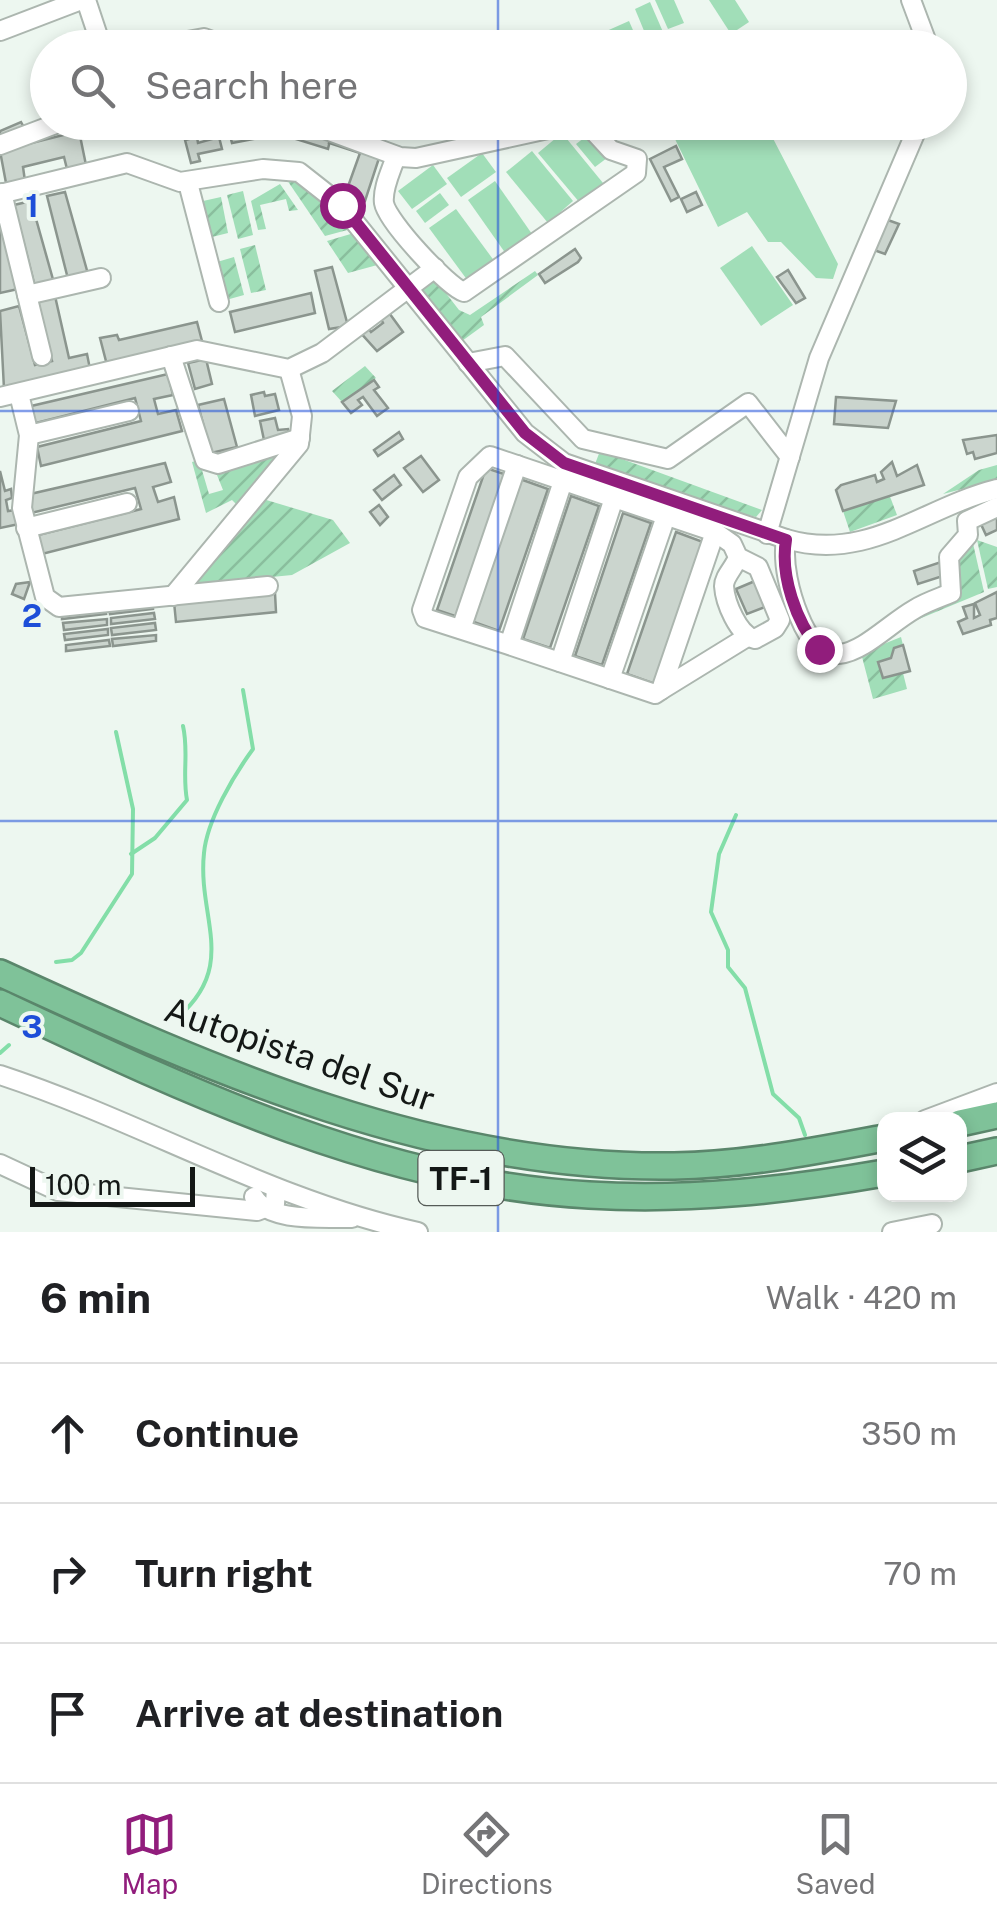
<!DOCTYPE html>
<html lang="en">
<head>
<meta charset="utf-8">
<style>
  :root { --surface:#fff; --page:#f2f2f2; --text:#202124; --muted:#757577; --line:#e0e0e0; --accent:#911d7c }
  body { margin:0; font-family:"Public Sans",sans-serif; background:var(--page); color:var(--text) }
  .controls { position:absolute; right:30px; bottom:30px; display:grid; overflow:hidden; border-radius:20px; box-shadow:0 5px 15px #0003 }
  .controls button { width:90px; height:90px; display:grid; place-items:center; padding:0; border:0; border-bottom:2px solid var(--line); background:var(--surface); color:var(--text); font:50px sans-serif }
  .scale { position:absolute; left:30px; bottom:25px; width:165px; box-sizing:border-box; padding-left:10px; border:5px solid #141816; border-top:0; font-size:28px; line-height:35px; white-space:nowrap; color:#141816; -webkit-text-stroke:8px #edf7f0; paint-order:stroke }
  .stop { position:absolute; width:30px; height:30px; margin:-22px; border:8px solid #911d7c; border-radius:50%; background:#fff }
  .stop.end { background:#911d7c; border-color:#fff; box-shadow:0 2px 10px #0008 }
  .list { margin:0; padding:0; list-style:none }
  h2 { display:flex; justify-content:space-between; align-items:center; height:130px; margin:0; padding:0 40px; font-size:42px }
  h2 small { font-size:32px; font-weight:400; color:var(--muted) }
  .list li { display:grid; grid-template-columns:65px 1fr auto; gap:30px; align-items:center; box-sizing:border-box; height:140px; padding:0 40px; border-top:2px solid var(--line) }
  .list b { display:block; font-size:38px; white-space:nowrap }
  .list em { font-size:32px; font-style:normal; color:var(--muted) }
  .icon { flex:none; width:55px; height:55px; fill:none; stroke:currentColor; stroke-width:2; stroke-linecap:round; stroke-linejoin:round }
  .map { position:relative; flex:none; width:997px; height:1232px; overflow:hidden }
  .search { position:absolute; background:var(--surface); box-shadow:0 5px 15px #0003; left:30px; right:30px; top:30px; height:110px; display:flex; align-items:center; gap:25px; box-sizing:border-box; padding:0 35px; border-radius:55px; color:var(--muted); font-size:38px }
  .sheet { height:550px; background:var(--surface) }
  nav { display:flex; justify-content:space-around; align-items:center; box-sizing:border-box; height:140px; border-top:2px solid var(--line); background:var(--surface); font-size:28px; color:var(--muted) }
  nav a { display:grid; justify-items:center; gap:5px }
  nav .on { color:var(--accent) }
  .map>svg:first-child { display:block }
  .grass { fill:#a1deb8 }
  .garden { fill:url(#garden-furrows) }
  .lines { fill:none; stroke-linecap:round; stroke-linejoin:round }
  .stream { stroke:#83dea8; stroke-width:4 }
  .building { fill:#cbd5ce; stroke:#8b958e; stroke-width:2.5 }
  .minor-casing { stroke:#acb6af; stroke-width:22 }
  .highway-casing { stroke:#5a866b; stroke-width:30 }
  .minor { stroke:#fff; stroke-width:18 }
  .highway { stroke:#7fc299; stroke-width:25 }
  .route { stroke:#911d7c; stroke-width:12 }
  .grid { fill:none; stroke:#1d4ed8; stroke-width:2.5; stroke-opacity:0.55 }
  .labels { text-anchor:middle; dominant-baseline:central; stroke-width:8; stroke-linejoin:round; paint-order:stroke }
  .shield { fill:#edf7f0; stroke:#555b57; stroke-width:2.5 }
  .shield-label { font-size:32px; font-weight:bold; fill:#141816 }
  .street-label { font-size:35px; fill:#141816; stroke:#edf7f0 }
  .grid-label { font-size:32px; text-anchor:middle; font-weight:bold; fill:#1d4ed8; stroke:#edf7f0; stroke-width:8; stroke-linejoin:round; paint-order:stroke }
</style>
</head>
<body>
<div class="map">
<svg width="997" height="1232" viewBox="0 0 997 1232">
  <defs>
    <pattern id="garden-furrows" width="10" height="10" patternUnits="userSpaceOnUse" patternTransform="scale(2.5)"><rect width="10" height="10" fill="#a1deb8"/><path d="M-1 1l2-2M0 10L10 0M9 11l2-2" fill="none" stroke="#8abe9d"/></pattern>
  </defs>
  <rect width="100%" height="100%" fill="#edf7f0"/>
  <!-- grass -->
  <g class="grass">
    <path d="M655,0h19l10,23 -16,6z"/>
    <path d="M709,0h26l14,22 -18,12z"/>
    <path d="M650,2l13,30 -16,6 -12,-29z"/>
    <path d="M629,21l7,16 -23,10h-16l-4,-10z"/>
    <path d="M676,123h89l73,141 -5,15 -17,-1 -35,-36h-13l-21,-30 -29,15 -44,-90 6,-4z"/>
    <path d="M562,133l41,50 -23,20 -42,-50z"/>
    <path d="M588,135l19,23 -12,9 -19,-23z"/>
    <path d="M532,151l41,50 -25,22 -42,-51z"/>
    <path d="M482,153l14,19 -35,25 -14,-19z"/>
    <path d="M433,165l14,19 -35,25 -14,-18z"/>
    <path d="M495,181l37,53 -26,20 -38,-54z"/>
    <path d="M440,193l9,12 -24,18 -9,-12z"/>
    <path d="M456,209l39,53 -27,19 -39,-53z"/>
    <path d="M752,246l41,59 -32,21 -41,-58z"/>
  </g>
  <!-- garden -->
  <g class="garden">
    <path d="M290,178l34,17 27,34 -26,7 -38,-56z"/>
    <path d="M280,184l18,26 -9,1 -3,-12 -26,6 6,24 -8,1 -7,-29z"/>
    <path d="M243,191l10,44 -15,4 -11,-44z"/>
    <path d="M221,197l7,36 -16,4 -9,-36z"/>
    <path d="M354,233l27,31 -33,9 -21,-32z"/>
    <path d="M255,245l11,45 -15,3 -11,-44z"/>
    <path d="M234,257l10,38 -18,5 -9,-38z"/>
    <path d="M535,271l3,4 -57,42 3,8 -22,16 -41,-50 14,-12 24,31 11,5z"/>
    <path d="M365,366l11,12 -34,24 -10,-11z"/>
    <path d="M278,450l3,4 -41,54 -8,-8 -26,13 -14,-51 7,-2 10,34 14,-4 -6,-15z"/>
    <path d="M600,451l162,59 -6,7 -15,-4 -146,-49z"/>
    <path d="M997,465v15l-54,14 36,-24z"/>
    <path d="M889,494l8,21 -47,17 -7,-21z"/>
    <path d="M263,499l70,21 17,23 -58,32 -102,10z"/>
    <path d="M972,539l12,53 -77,32 3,-7 38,-17 3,-36z"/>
    <path d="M977,540l20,7v40l-9,2z"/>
    <path d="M901,637l2,8 -9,3 -3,10 -13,4 25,11 4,16 -34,10 -12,-46z"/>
  </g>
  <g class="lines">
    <!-- stream -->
    <g class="stream">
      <path d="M736,815l-17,39 -8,58 17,38v17l17,21 28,106 26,24 6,17"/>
      <path d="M131,854l24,-16 32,-38c-5,-26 2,-48 -4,-74"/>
      <path d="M56,962l16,-2 9,-7 51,-79 1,-65 -17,-77"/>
      <path d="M177,1018c62,-53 20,-100 27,-165 3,-33 30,-78 49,-104l-10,-59"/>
      <path d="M0,1053l9,-8"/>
    </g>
  </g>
  <!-- building -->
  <g class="building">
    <path d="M48,79v20l-12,3 -4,-18z"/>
    <path d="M21,122l5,9 -26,10v-10z"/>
    <path d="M189,122h30l2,8 -28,7z"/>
    <path d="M270,122h20l41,14 -3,13 -48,-15 -48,9 -3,-11z"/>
    <path d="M79,131l7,34 -19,4 -3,-12 -41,10 2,14 -19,2 -6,-32z"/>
    <path d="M331,135l50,17 -16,49 -20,-6 15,-42 -31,-10z"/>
    <path d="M197,137l1,6 21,-6 3,12 -24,5 2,7 -9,2 -6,-23z"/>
    <path d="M676,146l6,13 -18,8 15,30 -8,4 -21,-42z"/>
    <path d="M65,192l23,82 -20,5 -21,-83z"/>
    <path d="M696,192l6,13 -15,7 -6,-13z"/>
    <path d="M31,201l23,82 -19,4 -21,-82z"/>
    <path d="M0,217l18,72 -18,4z"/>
    <path d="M885,219l14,5 -14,30 -14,-5z"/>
    <path d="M575,249l6,9 -3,4 -33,21 -6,-9z"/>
    <path d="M332,267l16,59 -19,3 -14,-58z"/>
    <path d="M788,270l17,28 -9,5 -19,-26z"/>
    <path d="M311,293l4,20 -80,19 -5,-20z"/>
    <path d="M55,296l14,62 18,-4 3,15 -86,20 -4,-78 19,-5 16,59 17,-4 -16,-60z"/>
    <path d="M387,310l16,22 -26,19 -18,-20 7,-6 5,7 12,-9 -4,-8z"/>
    <path d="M197,322l5,19 -95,24 -7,-27 17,-3 2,5z"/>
    <path d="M206,359l6,25 -17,5 -7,-26z"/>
    <path d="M168,374l5,21 -19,4 4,15 18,-4 6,21 -141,35 -4,-19 104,-26 -6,-23 -103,26 -5,-17z"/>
    <path d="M374,380l5,7 -5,3 14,18 -11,8 -14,-19 -5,3 4,5 -11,8 -9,-11z"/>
    <path d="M264,392l1,4 10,-2 4,16 -24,6 -4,-21z"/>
    <path d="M836,397l60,4 -8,27 -54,-4z"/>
    <path d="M224,399l13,48 -26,6 -13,-48z"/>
    <path d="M275,418l3,12 10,-1 1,5 -25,6 -4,-19z"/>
    <path d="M399,432l4,7 -25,17 -4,-6z"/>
    <path d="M997,435v18l-22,6 -2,-7 -6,2 -4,-14z"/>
    <path d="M421,456l18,24 -16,12 -19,-24z"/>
    <path d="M892,462l5,14 20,-11 7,20 -81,26 -7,-21 5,-5 34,-10 2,7 7,-3 -3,-7z"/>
    <path d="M165,463l6,19 -18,5 5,15 16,-5 5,22 -141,36 -4,-19 107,-27 -6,-21 -104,25 -5,-18z"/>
    <path d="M486,468l21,7 -49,142 -21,-7z"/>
    <path d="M0,471l5,20 6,-2 1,9 -6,2 2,11 8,-1 3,14 -19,4z"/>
    <path d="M394,475l7,10 -19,15 -8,-10z"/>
    <path d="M520,479l28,10 -49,142 -28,-10z"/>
    <path d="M571,496l28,10 -49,142 -27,-9z"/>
    <path d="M379,505l9,12 -8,8 -10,-13z"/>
    <path d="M623,513l28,10 -49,142 -27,-9z"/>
    <path d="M997,513v17l-11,5 -7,-15z"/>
    <path d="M676,532l27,10 -48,142 -28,-10z"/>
    <path d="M941,562l5,13 -28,9 -4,-13z"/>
    <path d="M755,581l10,26 -18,7 -11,-25z"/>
    <path d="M30,582l-6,17 -12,-5 4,-10z"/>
    <path d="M997,592v26l-7,2 1,5 -28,9 -5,-12 9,-4 -4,-11 11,-3v14l6,-3 -5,-12z"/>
    <path d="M275,593l1,19 -100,10 -2,-20z"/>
    <path d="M153,603v6l-43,5 -1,-6z"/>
    <path d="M105,608l1,6 -44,5v-6z"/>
    <path d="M154,613l1,6 -44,5v-6z"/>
    <path d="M107,619v6l-43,5 -1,-7z"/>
    <path d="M155,623l1,7 -44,5 -1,-7z"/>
    <path d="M108,629v6l-43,5 -1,-6z"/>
    <path d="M156,635v6l-43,5 -1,-7z"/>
    <path d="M109,640l1,6 -44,5v-6z"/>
    <path d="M903,645l7,26 -27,7 -5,-16 13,-4 3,-10z"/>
  </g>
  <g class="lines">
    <defs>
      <g id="minor">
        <path d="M86,0l16,48"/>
        <path d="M911,0l18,48"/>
        <path d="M0,31l81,-31"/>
        <path d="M149,48l55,-10 28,10"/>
        <path d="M305,122l95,35 16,1 164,-36"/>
        <path d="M0,145l58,-22"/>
        <path d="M396,156c-4,13 -14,32 -12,47 3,18 63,83 80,89l172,-119 1,-14 -26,-9 -26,-28"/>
        <path d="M188,183l31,119"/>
        <path d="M2,193l40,163"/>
        <path d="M0,194l127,-31 53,19 83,-13 36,3 42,33 184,228 39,30 222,76c81,24 136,-31 211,-50"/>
        <path d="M27,295l74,-17"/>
        <path d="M171,356l34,104 13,4 82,-26"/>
        <path d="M468,363l37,-7 78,83 85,20 80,-56 42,54"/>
        <path d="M19,394l10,41 -7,73 23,89 14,10 209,-21"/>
        <path d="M0,397l197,-47 92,19 33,-16 113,-85"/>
        <path d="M29,435l100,-24"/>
        <path d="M26,528l101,-25"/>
        <path d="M715,532l17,12 6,13c-3,10 -14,19 -14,29 1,16 14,49 31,53l20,-11 5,-8 -22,-53 -20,-10"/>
        <path d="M767,534l52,-176 101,-236"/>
        <path d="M786,539c-4,24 4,55 13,77 31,77 74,17 116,-7 11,-7 24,-11 36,-16l-2,-36 19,-22 -1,-14 30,-14"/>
        <path d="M173,596l126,-152 3,-28 -13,-47"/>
        <path d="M461,629l56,-164"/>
        <path d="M509,645l-84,-27 -3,-8 46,-133 22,-21 225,76 -54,158 -6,4 -146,-49 54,-164 8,-15"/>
        <path d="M560,662l54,-164"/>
        <path d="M610,679l56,-163"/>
        <path d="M661,690l86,-53"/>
        <path d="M0,1075c143,47 272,125 418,157"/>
        <path d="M925,1120l72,-27"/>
        <path d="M0,1164l58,27 199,20 18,-7 1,-16"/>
        <path d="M254,1197c15,26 71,20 98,21"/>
        <path d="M892,1232l40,-8"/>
      </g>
      <g id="highway">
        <path d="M0,973c213,98 435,197 674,193 71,-1 141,-15 210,-28"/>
        <path d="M0,1003c185,87 382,181 589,192 100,6 198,-5 295,-22"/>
        <path d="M960,1123l37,-8"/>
        <path d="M960,1159l37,-8"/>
      </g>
    </defs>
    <!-- minor casing -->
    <use href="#minor" class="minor-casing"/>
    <!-- highway casing -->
    <use href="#highway" class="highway-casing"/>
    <!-- minor -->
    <use href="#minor" class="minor"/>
    <!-- highway -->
    <use href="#highway" class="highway"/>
  </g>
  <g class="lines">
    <!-- route -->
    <path class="route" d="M342,205l183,228 39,30 222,77c-6,35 10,82 33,109"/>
  </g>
  <!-- grid -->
  <path class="grid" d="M498,0v48M498,122v1110M0,411h997M0,821h997"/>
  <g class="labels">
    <!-- shield labels -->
    <rect class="shield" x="418.5" y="1151" width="85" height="54" rx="8"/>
    <g class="shield-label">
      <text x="461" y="1178">TF-1</text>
    </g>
    <!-- street labels -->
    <g class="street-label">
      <text transform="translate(300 1054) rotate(19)">Autopista del Sur</text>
    </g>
  </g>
  <g class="grid-label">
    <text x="32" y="217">1</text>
    <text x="32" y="627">2</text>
    <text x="32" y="1038">3</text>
  </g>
</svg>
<div class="controls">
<button><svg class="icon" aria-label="layers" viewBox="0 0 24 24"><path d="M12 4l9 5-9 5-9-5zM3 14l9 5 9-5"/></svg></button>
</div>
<div class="scale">100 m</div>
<div class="stop" style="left:342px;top:205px"></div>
<div class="stop end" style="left:819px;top:649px"></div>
<div class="search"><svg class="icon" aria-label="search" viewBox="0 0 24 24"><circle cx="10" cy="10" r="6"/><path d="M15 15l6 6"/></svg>Search here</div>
</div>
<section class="sheet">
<h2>6 min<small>Walk · 420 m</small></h2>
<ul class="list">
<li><svg class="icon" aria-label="ahead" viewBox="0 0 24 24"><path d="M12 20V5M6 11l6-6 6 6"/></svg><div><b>Continue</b></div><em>350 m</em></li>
<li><svg class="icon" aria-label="right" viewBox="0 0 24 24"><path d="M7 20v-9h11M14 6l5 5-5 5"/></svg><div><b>Turn right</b></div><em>70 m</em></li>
<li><svg class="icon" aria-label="arrive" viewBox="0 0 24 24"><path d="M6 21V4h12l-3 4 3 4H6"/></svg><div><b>Arrive at destination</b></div></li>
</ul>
</section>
<nav>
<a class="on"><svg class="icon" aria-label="map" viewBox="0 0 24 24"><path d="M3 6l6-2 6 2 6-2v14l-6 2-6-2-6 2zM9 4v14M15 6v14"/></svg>Map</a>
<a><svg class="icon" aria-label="directions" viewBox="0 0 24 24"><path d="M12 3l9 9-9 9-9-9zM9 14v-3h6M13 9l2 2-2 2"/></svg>Directions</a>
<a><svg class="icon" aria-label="saved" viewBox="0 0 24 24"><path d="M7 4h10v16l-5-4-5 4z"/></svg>Saved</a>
</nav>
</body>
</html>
